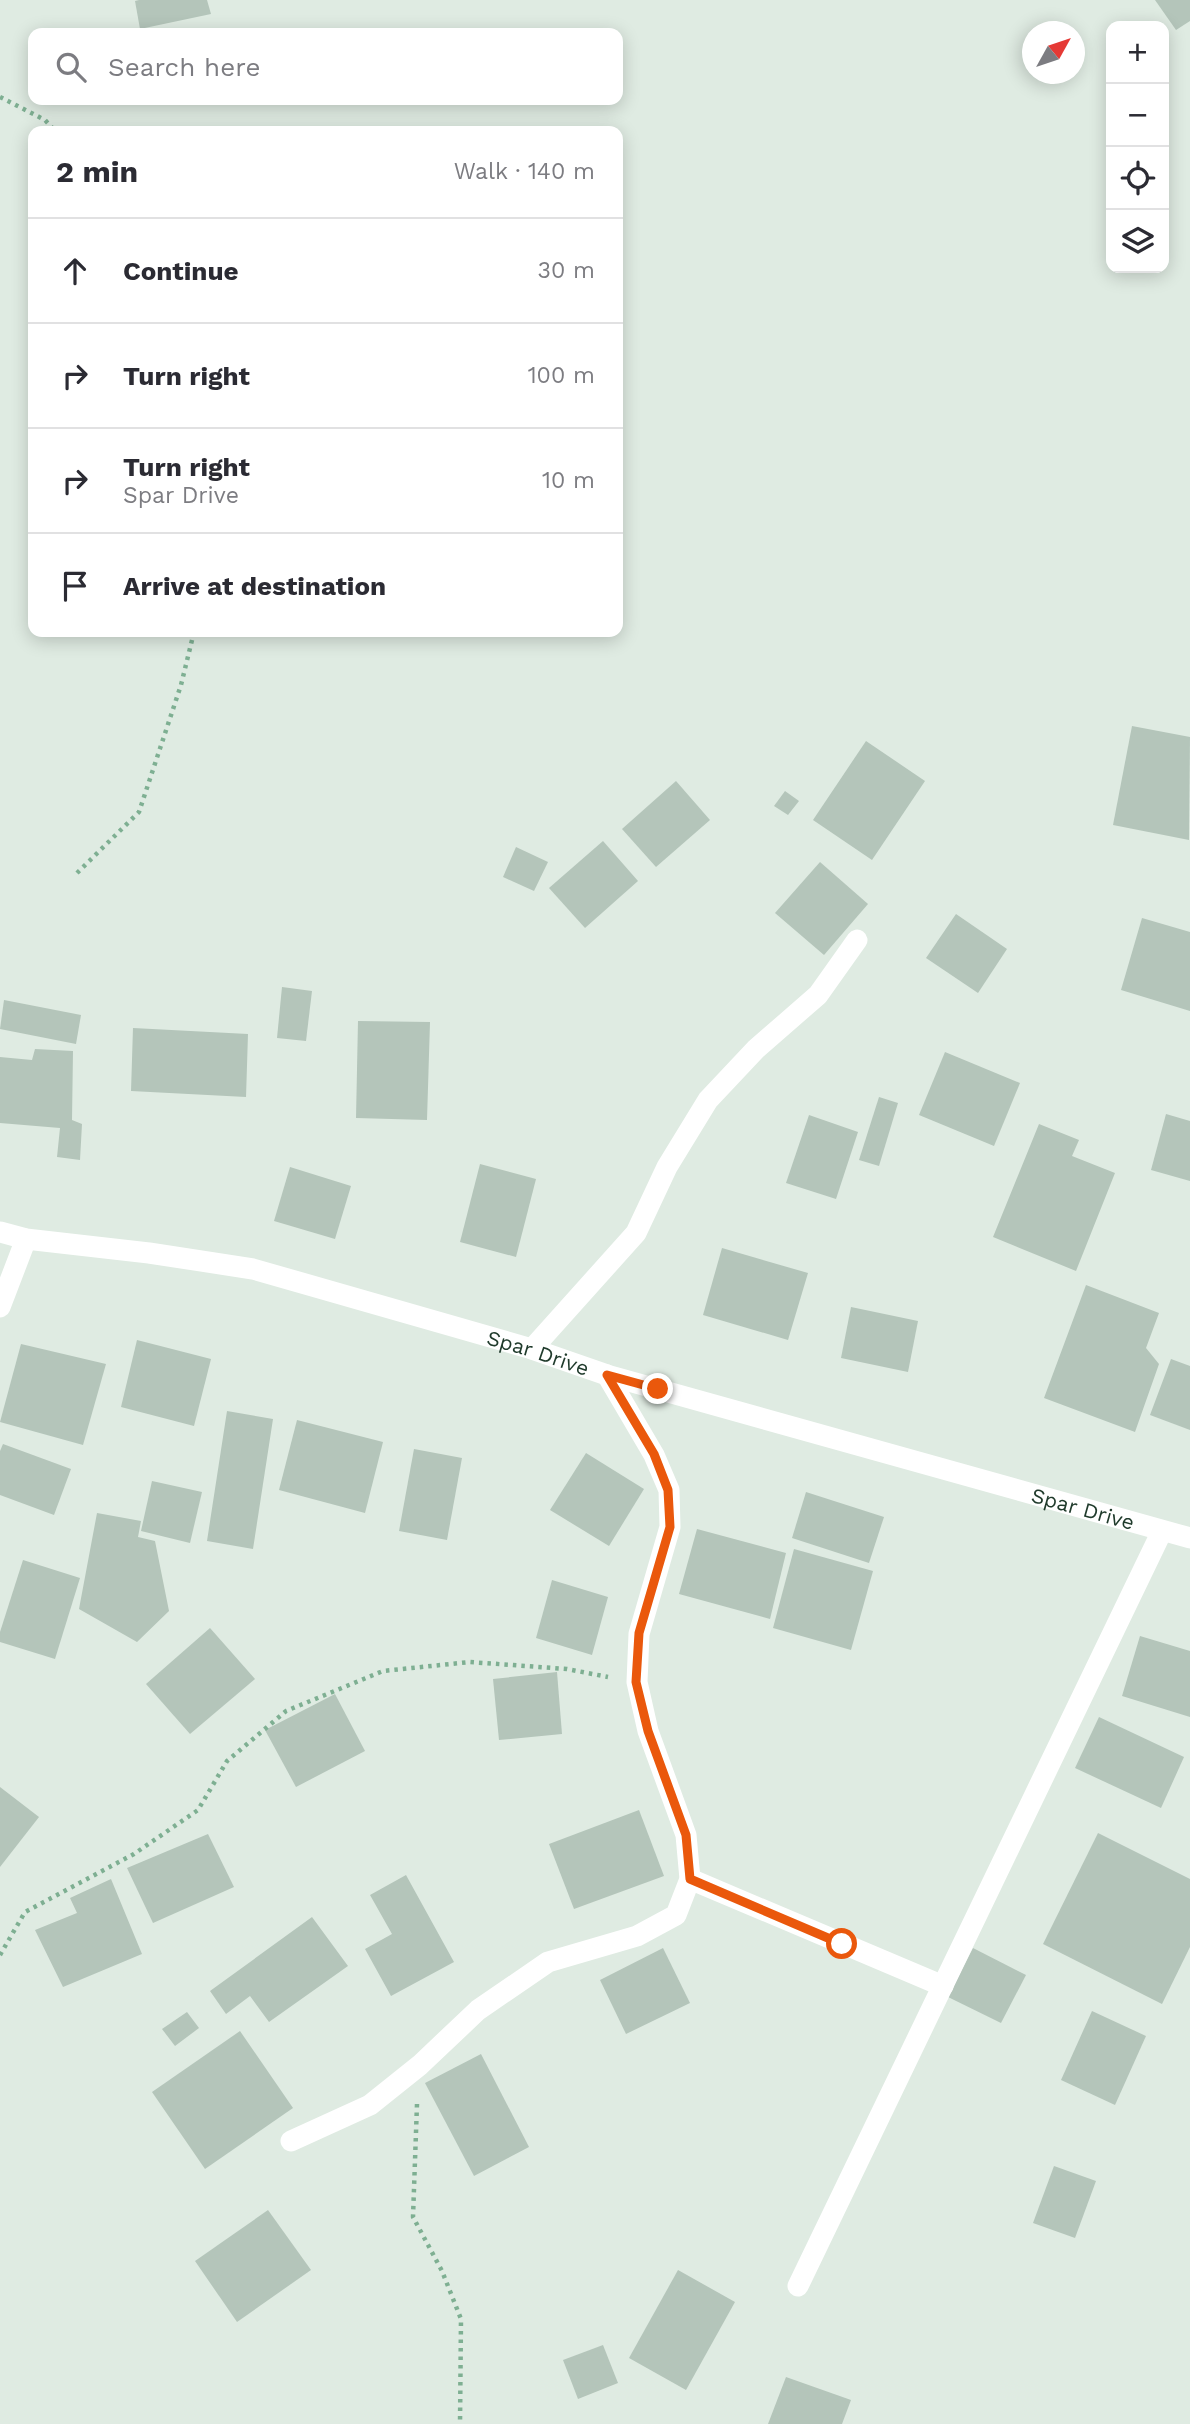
<!DOCTYPE html>
<html lang="en">
<head>
<meta charset="utf-8">
<style>
  :root { --surface:#fff; --page:#f2f2f3; --text:#2b2b33; --muted:#7c7c81; --line:#e1e1e2 }
  body { margin:0; font-family:"Work Sans",sans-serif; background:var(--page); color:var(--text) }
  .controls { position:absolute; right:21px; top:21px; display:grid; overflow:hidden; border-radius:14px; box-shadow:0 4px 18px #0003 }
  .controls button { width:63px; height:63px; display:grid; place-items:center; padding:0; border:0; border-bottom:2px solid var(--line); background:var(--surface); color:var(--text); font:35px sans-serif }
  .compass { position:absolute; left:1022px; top:21px; width:63px; height:63px; border-radius:50%; background:var(--surface); box-shadow:0 4px 18px #0003; rotate:50deg }
  .stop { position:absolute; width:21px; height:21px; margin:-16px; border:5px solid #ea580c; border-radius:50%; background:#fff }
  .stop.end { background:#ea580c; border-color:#fff; box-shadow:0 2px 7px #0008 }
  .list { margin:0; padding:0; list-style:none }
  h2 { display:flex; justify-content:space-between; align-items:center; height:91px; margin:0; padding:0 28px; font-size:30px }
  h2 small { font-size:23px; font-weight:400; color:var(--muted) }
  .list li { display:grid; grid-template-columns:46px 1fr auto; gap:21px; align-items:center; box-sizing:border-box; height:105px; padding:0 28px; border-top:2px solid var(--line) }
  .list b { display:block; font-size:26px; white-space:nowrap }
  .list p { margin:0; font-size:23px; white-space:nowrap; color:var(--muted) }
  .list em { font-size:23px; font-style:normal; color:var(--muted) }
  .icon { flex:none; width:38px; height:38px; fill:none; stroke:currentColor; stroke-width:2; stroke-linecap:round; stroke-linejoin:round }
  .map { position:relative; flex:none; width:1190px; height:2424px; overflow:hidden }
  .search { position:absolute; background:var(--surface); box-shadow:0 4px 18px #0003; left:28px; top:28px; width:595px; height:77px; display:flex; align-items:center; gap:18px; box-sizing:border-box; padding:0 24px; border-radius:14px; color:var(--muted); font-size:26px }
  .panel { position:absolute; background:var(--surface); box-shadow:0 4px 18px #0003; left:28px; top:126px; width:595px; height:511px; border-radius:14px }
  .map>svg:first-child { display:block }
  .building { fill:#b4c5ba }
  .lines { fill:none; stroke-linecap:round; stroke-linejoin:round }
  .path { stroke:#7eaf92; stroke-width:4.5; stroke-dasharray:3.5 5; stroke-linecap:butt }
  .minor { stroke:#fff; stroke-width:21 }
  .route { stroke:#ea580c; stroke-width:9 }
  .labels { text-anchor:middle; dominant-baseline:central; stroke-width:5; stroke-linejoin:round; paint-order:stroke }
  .street-label { font-size:21px; fill:#203b2c; stroke:#eff7f1 }
</style>
</head>
<body>
<div class="map">
<svg width="1190" height="2424" viewBox="0 0 1190 2424">
  <rect width="100%" height="100%" fill="#dfebe2"/>
  <!-- building -->
  <g class="building">
    <path d="M139,0h68l4,14 -71,15 -5,-28z"/>
    <path d="M1155,0h35v21l-14,9z"/>
    <path d="M1132,726l58,11 -1,103 -76,-15z"/>
    <path d="M866,741l59,40 -53,79 -59,-40z"/>
    <path d="M676,781l34,39 -54,47 -34,-38z"/>
    <path d="M785,791l14,10 -11,14 -14,-9z"/>
    <path d="M603,841l35,40 -53,47 -36,-40z"/>
    <path d="M516,847l32,15 -14,29 -31,-14z"/>
    <path d="M820,862l48,42 -44,51 -49,-42z"/>
    <path d="M956,914l51,35 -29,44 -52,-35z"/>
    <path d="M1142,918l48,14v79l-69,-21z"/>
    <path d="M282,987l30,4 -6,50 -29,-3z"/>
    <path d="M4,1000l77,15 -5,29 -76,-15z"/>
    <path d="M358,1021l72,1 -3,98 -71,-2z"/>
    <path d="M133,1028l115,6 -2,63 -115,-6z"/>
    <path d="M35,1049l38,2 -1,69 10,4 -2,36 -23,-3 3,-29 -60,-5v-66l32,3z"/>
    <path d="M945,1052l75,31 -26,63 -75,-31z"/>
    <path d="M879,1097l19,6 -19,63 -20,-6z"/>
    <path d="M1166,1114l24,7v60l-39,-11z"/>
    <path d="M809,1115l49,17 -22,67 -50,-16z"/>
    <path d="M1039,1124l40,16 -7,16 43,17 -39,98 -83,-34z"/>
    <path d="M480,1164l56,15 -20,78 -56,-15z"/>
    <path d="M290,1167l61,19 -16,53 -61,-18z"/>
    <path d="M722,1248l86,25 -20,67 -85,-25z"/>
    <path d="M1086,1285l73,28 -13,35 13,16 -24,68 -91,-34z"/>
    <path d="M851,1307l67,14 -10,51 -67,-14z"/>
    <path d="M137,1340l74,19 -17,67 -73,-19z"/>
    <path d="M21,1344l85,20 -23,81 -83,-23z"/>
    <path d="M1171,1359l19,7v64l-40,-15z"/>
    <path d="M227,1411l46,8 -20,130 -46,-8z"/>
    <path d="M297,1420l86,22 -18,71 -86,-23z"/>
    <path d="M3,1444l68,25 -17,46 -54,-20v-44z"/>
    <path d="M414,1449l48,9 -15,82 -48,-9z"/>
    <path d="M586,1453l58,36 -35,57 -59,-36z"/>
    <path d="M152,1481l50,11 -12,51 -49,-12z"/>
    <path d="M806,1492l78,25 -15,46 -77,-25z"/>
    <path d="M97,1513l44,8 -3,16 17,4 14,70 -32,31 -58,-33z"/>
    <path d="M697,1529l89,24 -16,66 -91,-25z"/>
    <path d="M794,1549l79,22 -22,79 -78,-22z"/>
    <path d="M23,1560l57,18 -25,81 -55,-17v-10z"/>
    <path d="M552,1580l56,17 -16,58 -56,-17z"/>
    <path d="M210,1628l45,51 -65,55 -44,-50z"/>
    <path d="M1140,1636l50,15v66l-68,-21z"/>
    <path d="M557,1672l5,62 -63,6 -6,-61z"/>
    <path d="M335,1694l30,57 -69,36 -31,-57z"/>
    <path d="M1099,1717l85,40 -23,51 -86,-40z"/>
    <path d="M0,1787l39,30 -39,50z"/>
    <path d="M639,1810l25,66 -90,33 -25,-65z"/>
    <path d="M1098,1833l92,46v68l-28,57 -119,-60z"/>
    <path d="M208,1834l26,53 -81,36 -26,-55z"/>
    <path d="M406,1875l48,87 -63,34 -26,-47 27,-15 -22,-39z"/>
    <path d="M111,1879l31,75 -79,33 -28,-57 42,-17 -7,-15z"/>
    <path d="M312,1917l36,49 -79,56 -19,-26 -24,18 -16,-23z"/>
    <path d="M663,1948l27,55 -64,31 -26,-54z"/>
    <path d="M973,1948l53,27 -25,48 -53,-26z"/>
    <path d="M1092,2011l54,25 -31,69 -54,-25z"/>
    <path d="M187,2012l12,16 -24,18 -13,-17z"/>
    <path d="M240,2031l53,77 -88,61 -53,-77z"/>
    <path d="M481,2054l48,93 -55,29 -49,-93z"/>
    <path d="M1054,2166l42,15 -21,57 -42,-15z"/>
    <path d="M268,2210l43,60 -74,52 -42,-61z"/>
    <path d="M678,2270l57,32 -49,88 -57,-32z"/>
    <path d="M603,2345l15,38 -40,16 -15,-39z"/>
    <path d="M786,2377l65,23 -9,24h-74z"/>
  </g>
  <g class="lines">
    <!-- path -->
    <g class="path">
      <path d="M0,97l45,23 10,11"/>
      <path d="M77,873l62,-61 42,-127 13,-53"/>
      <path d="M0,1955l25,-43 109,-58 64,-44 29,-49 59,-50 97,-40 87,-9 97,7 41,8"/>
      <path d="M417,2104l-4,113 29,54 19,48 -1,105"/>
    </g>
    <!-- minor -->
    <g class="minor">
      <path id="s1" d="M0,1232l26,7 123,14 104,16 279,80 75,26 583,163"/>
      <path d="M0,1307l26,-68"/>
      <path d="M532,1349l104,-116 31,-66 41,-67 48,-51 62,-54 39,-55"/>
      <path d="M690,1879l253,107"/>
      <path d="M291,2141l79,-36 50,-40 58,-55 70,-48 89,-26 39,-21 14,-36 -4,-44 -38,-104 -11,-49 2,-48 31,-107 -1,-37 -15,-35 -47,-80"/>
      <path d="M798,2286l364,-755"/>
    </g>
  </g>
  <g class="lines">
    <!-- route -->
    <path class="route" d="M658,1389l-51,-14 47,79 14,36 2,37 -31,106 -3,49 12,49 38,104 4,44 152,65"/>
  </g>
  <g class="labels">
    <!-- street labels -->
    <g class="street-label">
      <text stroke="none"><textPath href="#s1" startOffset="553">Spar Drive</textPath></text>
      <text stroke="none"><textPath href="#s1" startOffset="1120">Spar Drive</textPath></text>
    </g>
  </g>
</svg>
<div class="controls">
<button>+</button>
<button>−</button>
<button><svg class="icon" aria-label="locate" viewBox="0 0 24 24"><circle cx="12" cy="12" r="6"/><path d="M12 2v4M12 18v4M2 12h4M18 12h4"/></svg></button>
<button><svg class="icon" aria-label="layers" viewBox="0 0 24 24"><path d="M12 4l9 5-9 5-9-5zM3 14l9 5 9-5"/></svg></button>
</div>
<svg class="compass" viewBox="-18 -18 36 36"><path d="M0-13l5 13h-10z" fill="#e53935"/><path d="M0 13l5-13h-10z" fill="#7c7c81"/></svg>
<div class="stop" style="left:842px;top:1944px"></div>
<div class="stop end" style="left:658px;top:1389px"></div>
<div class="search"><svg class="icon" aria-label="search" viewBox="0 0 24 24"><circle cx="10" cy="10" r="6"/><path d="M15 15l6 6"/></svg>Search here</div>
<section class="panel">
<h2>2 min<small>Walk · 140 m</small></h2>
<ul class="list">
<li><svg class="icon" aria-label="ahead" viewBox="0 0 24 24"><path d="M12 20V5M6 11l6-6 6 6"/></svg><div><b>Continue</b></div><em>30 m</em></li>
<li><svg class="icon" aria-label="right" viewBox="0 0 24 24"><path d="M7 20v-9h11M14 6l5 5-5 5"/></svg><div><b>Turn right</b></div><em>100 m</em></li>
<li><svg class="icon" aria-label="right" viewBox="0 0 24 24"><path d="M7 20v-9h11M14 6l5 5-5 5"/></svg><div><b>Turn right</b><p>Spar Drive</p></div><em>10 m</em></li>
<li><svg class="icon" aria-label="arrive" viewBox="0 0 24 24"><path d="M6 21V4h12l-3 4 3 4H6"/></svg><div><b>Arrive at destination</b></div></li>
</ul>
</section>
</div>
</body>
</html>
